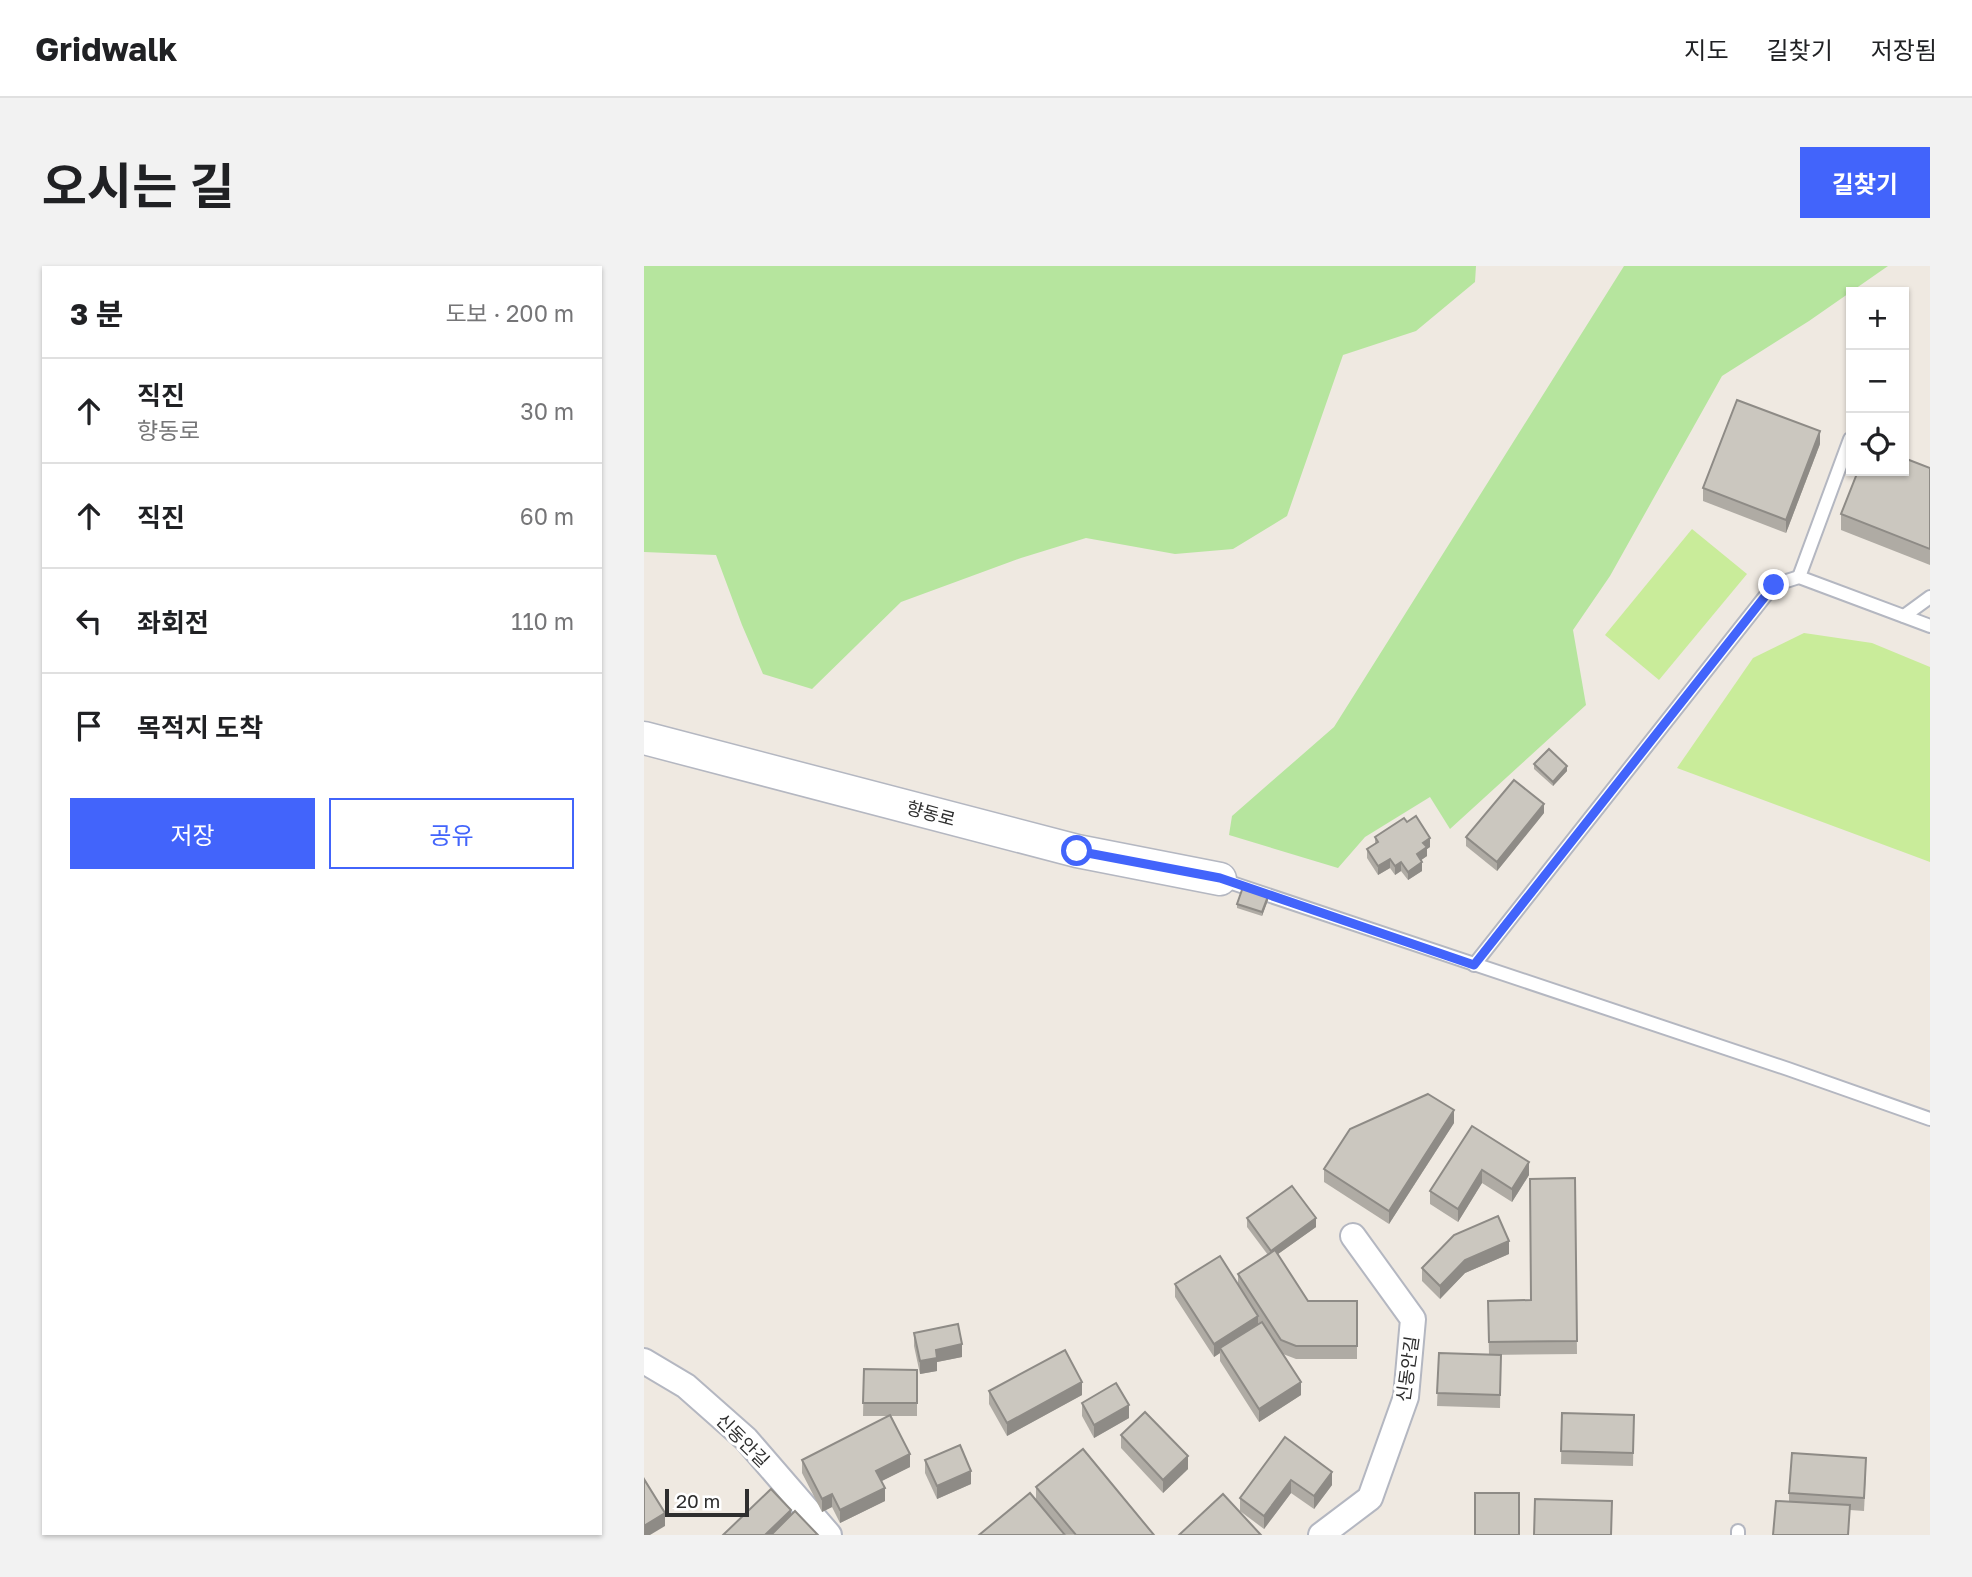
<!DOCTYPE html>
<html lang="ko">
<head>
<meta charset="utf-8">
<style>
  :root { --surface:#fff; --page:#f2f2f2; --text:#202124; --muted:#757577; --line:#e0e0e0; --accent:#4264fb }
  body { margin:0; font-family:"Golos Text","Noto Sans KR",sans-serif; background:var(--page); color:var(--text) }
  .controls { position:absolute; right:21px; top:21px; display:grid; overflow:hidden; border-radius:0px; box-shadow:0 2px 5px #0004 }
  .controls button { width:63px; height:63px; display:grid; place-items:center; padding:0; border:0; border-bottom:2px solid var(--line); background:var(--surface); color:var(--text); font:35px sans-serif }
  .scale { position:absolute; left:21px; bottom:18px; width:84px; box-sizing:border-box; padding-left:7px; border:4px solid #2e2e2e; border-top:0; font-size:19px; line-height:24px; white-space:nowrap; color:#2e2e2e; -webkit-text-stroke:5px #fff; paint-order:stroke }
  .stop { position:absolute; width:21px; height:21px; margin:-16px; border:5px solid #4264fb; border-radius:50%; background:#fff }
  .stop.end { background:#4264fb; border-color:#fff; box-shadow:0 2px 7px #0008 }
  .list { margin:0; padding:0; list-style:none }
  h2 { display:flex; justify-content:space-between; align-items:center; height:91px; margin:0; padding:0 28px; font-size:30px }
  h2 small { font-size:23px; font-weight:400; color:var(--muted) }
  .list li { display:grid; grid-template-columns:46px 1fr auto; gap:21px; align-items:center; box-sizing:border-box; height:105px; padding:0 28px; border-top:2px solid var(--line) }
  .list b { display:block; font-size:26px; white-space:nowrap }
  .list p { margin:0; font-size:23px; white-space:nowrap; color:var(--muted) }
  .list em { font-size:23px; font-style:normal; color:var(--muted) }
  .actions { display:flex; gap:14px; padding:21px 28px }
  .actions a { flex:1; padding:16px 0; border:2px solid var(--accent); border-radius:0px; text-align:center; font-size:24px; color:var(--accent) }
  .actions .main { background:var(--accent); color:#fff }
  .icon { flex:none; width:38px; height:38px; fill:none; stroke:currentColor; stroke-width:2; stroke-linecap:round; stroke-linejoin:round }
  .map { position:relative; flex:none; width:1286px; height:1269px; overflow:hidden; border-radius:0px }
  header { display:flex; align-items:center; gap:42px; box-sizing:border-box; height:98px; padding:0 35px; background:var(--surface); border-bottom:2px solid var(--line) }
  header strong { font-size:33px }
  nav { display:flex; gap:38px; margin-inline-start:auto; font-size:24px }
  .intro { display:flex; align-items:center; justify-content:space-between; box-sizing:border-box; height:168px; padding:0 42px }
  h1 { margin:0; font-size:49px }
  .button { padding:18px 32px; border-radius:0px; background:var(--accent); color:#fff; font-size:24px; font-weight:700 }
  main { display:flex; gap:42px; padding:0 42px }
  aside { flex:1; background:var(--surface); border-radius:0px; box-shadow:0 2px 5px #0004 }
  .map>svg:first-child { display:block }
  .green { fill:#b6e59e }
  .pitch { fill:#c9ec9a }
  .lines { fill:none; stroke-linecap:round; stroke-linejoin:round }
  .service-casing { stroke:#b4b7c1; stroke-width:16 }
  .minor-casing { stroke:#b4b7c1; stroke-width:28 }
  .tertiary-casing { stroke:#b4b7c1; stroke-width:35 }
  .service { stroke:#fff; stroke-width:12 }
  .minor { stroke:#fff; stroke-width:24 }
  .tertiary { stroke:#fff; stroke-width:32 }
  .wall { fill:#afaba4 }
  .shaded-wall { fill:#8e8b86 }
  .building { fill:#cbc7bf; stroke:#8e8b86; stroke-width:2 }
  .route { stroke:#4264fb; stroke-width:9 }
  .labels { text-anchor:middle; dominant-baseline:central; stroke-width:6; stroke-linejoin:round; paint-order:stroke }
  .street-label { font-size:18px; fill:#2e2e2e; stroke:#fff }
</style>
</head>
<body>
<header>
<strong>Gridwalk</strong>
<nav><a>지도</a><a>길찾기</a><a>저장됨</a></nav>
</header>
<div class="intro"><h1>오시는 길</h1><a class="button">길찾기</a></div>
<main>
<aside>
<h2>3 분<small>도보 · 200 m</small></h2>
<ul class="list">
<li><svg class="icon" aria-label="ahead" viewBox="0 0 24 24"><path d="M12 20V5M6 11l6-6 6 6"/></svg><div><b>직진</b><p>향동로</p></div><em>30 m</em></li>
<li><svg class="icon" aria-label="ahead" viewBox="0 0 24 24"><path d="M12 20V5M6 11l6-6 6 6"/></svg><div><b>직진</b></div><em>60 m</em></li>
<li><svg class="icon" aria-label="left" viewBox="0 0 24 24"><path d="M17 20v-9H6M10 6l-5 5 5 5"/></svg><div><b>좌회전</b></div><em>110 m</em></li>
<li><svg class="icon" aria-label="arrive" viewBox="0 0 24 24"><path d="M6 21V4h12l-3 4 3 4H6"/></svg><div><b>목적지 도착</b></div></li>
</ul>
<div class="actions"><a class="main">저장</a><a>공유</a></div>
</aside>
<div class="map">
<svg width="1286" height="1269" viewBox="0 0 1286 1269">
  <rect width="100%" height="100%" fill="#efe9e1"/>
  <!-- green -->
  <g class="green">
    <path d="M0,0h832l-1,16 -59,49 -73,24 -56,161 -54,33 -58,5 -89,-16 -65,20 -120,44 -89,87 -49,-15 -21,-49 -26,-70 -72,-3z"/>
    <path d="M980,0h264l-79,55 -87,55 -112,200 -37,54 13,75 -136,124 -20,-32 -65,40 -27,31 -109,-33 3,-19 102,-89z"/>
  </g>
  <!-- pitch -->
  <g class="pitch">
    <path d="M1048,263l55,45 -88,106 -54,-45z"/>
    <path d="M1160,367l68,10 58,24v195l-253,-94 76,-110z"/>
  </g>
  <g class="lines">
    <defs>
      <g id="service">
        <path d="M1155,311l51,-138"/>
        <path d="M1260,350l26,-19"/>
        <path d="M576,613l568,190 142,50"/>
        <path d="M830,699l300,-380 25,-8 131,49"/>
        <path d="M1094,1265v4"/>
      </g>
      <g id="minor">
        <path d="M0,1095l42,25 60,53 83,96"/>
        <path d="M677,1269l49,-37 36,-101 7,-78 -60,-83"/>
      </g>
      <path id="tertiary" d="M0,472l433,113 143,28"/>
    </defs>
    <!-- service casing -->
    <use href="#service" class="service-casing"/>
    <!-- minor casing -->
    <use href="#minor" class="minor-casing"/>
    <!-- tertiary casing -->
    <use href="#tertiary" class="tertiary-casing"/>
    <!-- service -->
    <use href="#service" class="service"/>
    <!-- minor -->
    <use href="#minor" class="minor"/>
    <!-- tertiary -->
    <use href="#tertiary" class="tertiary"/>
  </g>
  <!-- wall -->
  <g class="wall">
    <path d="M1176,178l-34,89 -83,-32v-13z"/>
    <path d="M1286,202v97l-89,-35v-16z"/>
    <path d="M890,498l33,7 -14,15 -19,-17z"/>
    <path d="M900,547l-47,58 -31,-25v-9z"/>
    <path d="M763,556l23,25 -3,2v7l-6,4 1,11 -14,9 -7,-9 -6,4 -5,-7 -12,7 -11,-17v-9l8,-5v-7z"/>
    <path d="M624,634l-6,16 -25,-8v-4z"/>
    <path d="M810,857l-65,101 -65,-42v-13z"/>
    <path d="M828,860l57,49 -17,27 -30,-19 -24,39 -28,-18v-13z"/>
    <path d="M931,912l2,176 -88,1 -1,-54 43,-1z"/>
    <path d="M603,952l69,9 -38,27 30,47h49v58h-61l-13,-5 18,41 -42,27 -39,-61v-8l-6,4 -39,-60v-13l63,1v-11l30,-19 -21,-28z"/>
    <path d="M865,988l-44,19 -25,26 -18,-18v-13z"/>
    <path d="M270,1067l48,24 -25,5v9l-17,3 -6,-28z"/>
    <path d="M795,1087l62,2 -1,53 -63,-2z"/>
    <path d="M220,1103l53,1v46h-26l19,51 -29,14 4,20 -45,22 -8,-16 -10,5 -20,-39v-13l87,-44h-26z"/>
    <path d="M345,1125l93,4 -75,41 -18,-32z"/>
    <path d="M438,1137l47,15 -35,20 -12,-22z"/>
    <path d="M918,1147l72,2 -1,51 -72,-2z"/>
    <path d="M477,1169l67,34 -25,24 -42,-45z"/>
    <path d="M641,1171l47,48 -18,24 -23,-16 -27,36 -24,-18v-13z"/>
    <path d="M281,1194l46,24 -34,15 -12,-26z"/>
    <path d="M1222,1205l-2,40 -14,-1 -61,-9v-8z"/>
    <path d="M392,1221l118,48h-88l-30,-35z"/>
  </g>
  <!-- shaded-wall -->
  <g class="shaded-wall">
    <path d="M1176,165v13l-34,89v-13z"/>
    <path d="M923,500v5l-14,15v-4z"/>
    <path d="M900,538v9l-47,58v-9z"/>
    <path d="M786,572v9l-3,2v7l-10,7v-9l6,-11z"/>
    <path d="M746,593v9l-12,7v-9z"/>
    <path d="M757,596v9l-6,4v-9z"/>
    <path d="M778,596v9l-14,9v-8z"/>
    <path d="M624,630v4l-6,16v-4z"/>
    <path d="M810,844v13l-65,101v-13z"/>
    <path d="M885,896v13l-17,27v-13z"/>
    <path d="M838,904v13l-24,39v-13z"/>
    <path d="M672,952v9l-45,32v-8z"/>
    <path d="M865,975v13l-44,19 -25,26v-13l25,-26z"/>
    <path d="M614,1050v13l-38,19v5l-6,4v-13z"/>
    <path d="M318,1078v13l-25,5v9l-17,3v-13l16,-11z"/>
    <path d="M438,1116v13l-75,41v-13z"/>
    <path d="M657,1116v13l-42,27v-13z"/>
    <path d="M485,1139v13l-35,20v-13z"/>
    <path d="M266,1188v13l-34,17v-13z"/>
    <path d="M544,1190v13l-25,24v-13z"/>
    <path d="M327,1205v13l-34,15v-13z"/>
    <path d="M688,1206v13l-18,24v-13z"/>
    <path d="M647,1214v13l-27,36v-13z"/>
    <path d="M241,1222v13l-45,22v-13z"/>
    <path d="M188,1228v13l-10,5v-13z"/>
    <path d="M147,1244v13l-13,12h-13z"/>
    <path d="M21,1247v13l-15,9h-6v-9z"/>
  </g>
  <!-- building -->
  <g class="building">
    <path d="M1093,134l83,31 -34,89 -83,-32z"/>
    <path d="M1260,192l26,10v81l-89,-35 17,-43h46z"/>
    <path d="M905,483l18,17 -14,16 -19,-18z"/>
    <path d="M870,514l30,24 -47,58 -31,-25z"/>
    <path d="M772,550l14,22 -7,5 4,4 -10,7 5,8 -14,10 -7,-10 -6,4 -5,-7 -12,7 -11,-17 11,-7 -3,-5 29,-19 3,4z"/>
    <path d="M599,621l25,9 -6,16 -25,-8z"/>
    <path d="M784,828l26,16 -65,101 -65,-42 26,-40z"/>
    <path d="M828,860l57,36 -17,27 -30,-19 -24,39 -28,-18z"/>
    <path d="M931,912l2,163 -88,1 -1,-41 43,-1 -1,-121z"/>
    <path d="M648,920l24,32 -45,33 -24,-33z"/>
    <path d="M854,950l11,25 -44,19 -25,26 -18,-18 32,-33z"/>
    <path d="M631,984l33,51h49v45h-61l-15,-6 -43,-66z"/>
    <path d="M576,990l38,60 -44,28 -39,-60z"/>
    <path d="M618,1056l39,60 -42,27 -39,-61z"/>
    <path d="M314,1058l4,20 -26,6 1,8 -17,3 -6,-28z"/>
    <path d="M421,1084l17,32 -75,41 -18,-32z"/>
    <path d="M795,1087l62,2 -1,40 -63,-2z"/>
    <path d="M220,1103l53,1v33h-54z"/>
    <path d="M472,1117l13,22 -35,20 -12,-22z"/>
    <path d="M501,1146l43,44 -25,24 -42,-45z"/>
    <path d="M918,1147l72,2 -1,38 -72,-2z"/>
    <path d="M246,1149l20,39 -34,17 9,17 -45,22 -8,-16 -10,5 -20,-39z"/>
    <path d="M641,1171l47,35 -18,24 -23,-16 -27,36 -24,-18z"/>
    <path d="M316,1179l11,26 -34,15 -12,-26z"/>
    <path d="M439,1183l71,86h-78l-40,-48z"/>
    <path d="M1148,1187l74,5 -2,40 -75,-5z"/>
    <path d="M0,1213l21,34 -21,13z"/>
    <path d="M127,1223l20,21 -26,25h-42z"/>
    <path d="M386,1227l35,42h-86z"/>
    <rect x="831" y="1227" width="44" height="42"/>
    <path d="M579,1228l38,41h-82z"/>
    <path d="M891,1233l77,2 -1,34h-77z"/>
    <path d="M1132,1235l74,4 -2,30h-75z"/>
    <path d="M151,1245l23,24h-47z"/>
  </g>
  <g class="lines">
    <!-- route -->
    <path class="route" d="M433,585l143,27 254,87 300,-380"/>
  </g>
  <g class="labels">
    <!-- street labels -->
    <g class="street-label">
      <text transform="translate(287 547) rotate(15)">향동로</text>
      <text transform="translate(763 1103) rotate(-82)">신동안길</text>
      <text transform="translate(99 1174) rotate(45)">신동안길</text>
    </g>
  </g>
</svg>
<div class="controls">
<button>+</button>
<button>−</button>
<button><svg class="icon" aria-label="locate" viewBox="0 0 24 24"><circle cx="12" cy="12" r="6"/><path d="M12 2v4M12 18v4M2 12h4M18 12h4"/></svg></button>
</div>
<div class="scale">20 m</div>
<div class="stop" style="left:433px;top:585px"></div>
<div class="stop end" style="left:1130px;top:319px"></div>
</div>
</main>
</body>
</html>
